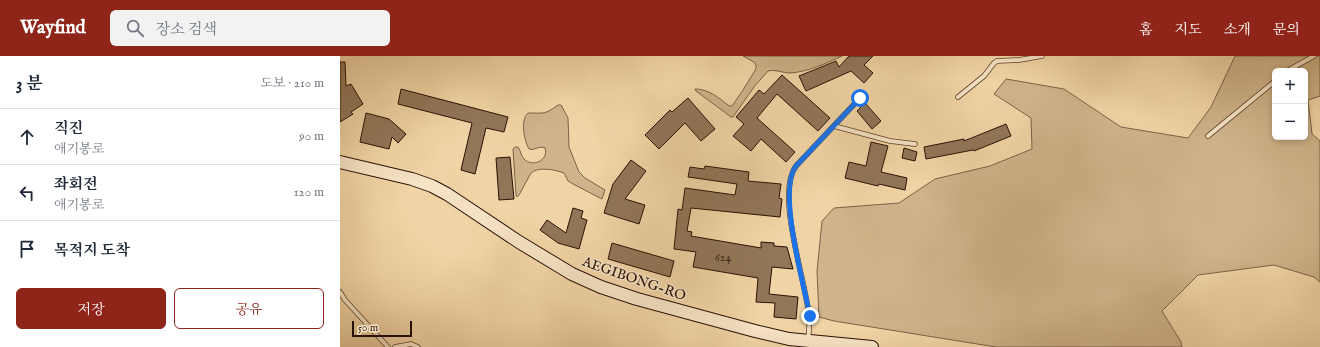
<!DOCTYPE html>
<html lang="ko">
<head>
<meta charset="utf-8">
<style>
  :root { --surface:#fff; --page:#f2f2f3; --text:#1f2937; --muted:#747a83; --line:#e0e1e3; --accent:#8f2418 }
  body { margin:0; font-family:"IM FELL English","Noto Serif KR",serif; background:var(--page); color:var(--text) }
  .controls { position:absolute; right:12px; top:12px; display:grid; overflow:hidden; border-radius:6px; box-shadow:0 2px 6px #0003 }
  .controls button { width:36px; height:36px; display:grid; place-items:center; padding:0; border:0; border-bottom:1px solid var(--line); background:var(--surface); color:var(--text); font:20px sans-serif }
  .scale { position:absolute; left:12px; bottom:10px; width:60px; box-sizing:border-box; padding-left:4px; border:2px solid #291105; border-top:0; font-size:11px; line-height:14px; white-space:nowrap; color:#291105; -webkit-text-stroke:3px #f6e3c4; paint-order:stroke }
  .stop { position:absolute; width:12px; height:12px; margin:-9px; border:3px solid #1a73e8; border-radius:50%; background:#fff }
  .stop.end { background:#1a73e8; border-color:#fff; box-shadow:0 1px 4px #0008 }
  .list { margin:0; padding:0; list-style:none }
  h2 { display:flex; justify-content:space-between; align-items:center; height:52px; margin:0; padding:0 16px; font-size:17px }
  h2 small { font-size:13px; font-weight:400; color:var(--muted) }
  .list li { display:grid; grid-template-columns:26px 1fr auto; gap:12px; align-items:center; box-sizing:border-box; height:56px; padding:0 16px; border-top:1px solid var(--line) }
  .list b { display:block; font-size:15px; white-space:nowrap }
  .list p { margin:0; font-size:13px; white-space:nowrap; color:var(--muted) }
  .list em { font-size:13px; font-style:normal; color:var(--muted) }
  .actions { display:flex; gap:8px; padding:12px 16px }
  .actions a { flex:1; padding:9px 0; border:1px solid var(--accent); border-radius:6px; text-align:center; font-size:14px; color:var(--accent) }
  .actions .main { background:var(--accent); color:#fff }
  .icon { flex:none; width:22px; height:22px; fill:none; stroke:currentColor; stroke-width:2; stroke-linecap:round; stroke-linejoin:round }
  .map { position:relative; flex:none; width:980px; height:291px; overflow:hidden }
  header { display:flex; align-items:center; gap:24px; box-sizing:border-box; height:56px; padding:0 20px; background:var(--accent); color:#fff }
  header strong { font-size:19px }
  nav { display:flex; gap:22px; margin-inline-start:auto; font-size:14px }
  .search { width:280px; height:36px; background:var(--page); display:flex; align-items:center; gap:10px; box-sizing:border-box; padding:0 14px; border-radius:6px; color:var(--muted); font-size:15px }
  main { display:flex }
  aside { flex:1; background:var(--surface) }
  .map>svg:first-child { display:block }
  .green { fill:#cfb38a; stroke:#7c6248; fill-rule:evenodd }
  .building { fill:#917658; stroke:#291105 }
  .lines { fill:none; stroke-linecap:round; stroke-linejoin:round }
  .lane-casing { stroke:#5b422d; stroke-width:5.5 }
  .secondary-casing { stroke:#291105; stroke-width:14 }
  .lane { stroke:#f6e3c4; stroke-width:4 }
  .secondary { stroke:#f6e3c4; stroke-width:12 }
  .route { stroke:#1a73e8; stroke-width:5 }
  .labels { text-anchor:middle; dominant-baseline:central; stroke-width:3; stroke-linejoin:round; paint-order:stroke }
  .number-label { font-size:12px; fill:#432a1a }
  .street-label { font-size:14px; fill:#291105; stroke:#f6e3c4 }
</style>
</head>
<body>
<header>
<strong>Wayfind</strong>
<div class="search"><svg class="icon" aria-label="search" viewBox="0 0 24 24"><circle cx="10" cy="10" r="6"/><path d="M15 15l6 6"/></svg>장소 검색</div>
<nav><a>홈</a><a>지도</a><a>소개</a><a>문의</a></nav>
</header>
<main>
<aside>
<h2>3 분<small>도보 · 210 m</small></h2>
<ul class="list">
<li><svg class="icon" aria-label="ahead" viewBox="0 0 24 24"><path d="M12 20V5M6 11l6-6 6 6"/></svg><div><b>직진</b><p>애기봉로</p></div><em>90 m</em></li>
<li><svg class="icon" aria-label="left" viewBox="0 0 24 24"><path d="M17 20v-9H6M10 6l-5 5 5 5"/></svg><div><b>좌회전</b><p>애기봉로</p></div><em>120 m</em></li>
<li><svg class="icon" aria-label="arrive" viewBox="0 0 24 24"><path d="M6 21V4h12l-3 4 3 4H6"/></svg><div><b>목적지 도착</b></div></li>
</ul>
<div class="actions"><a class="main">저장</a><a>공유</a></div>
</aside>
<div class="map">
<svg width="980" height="291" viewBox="0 0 980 291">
  <rect width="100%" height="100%" fill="#f1d4a5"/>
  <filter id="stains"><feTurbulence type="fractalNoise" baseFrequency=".005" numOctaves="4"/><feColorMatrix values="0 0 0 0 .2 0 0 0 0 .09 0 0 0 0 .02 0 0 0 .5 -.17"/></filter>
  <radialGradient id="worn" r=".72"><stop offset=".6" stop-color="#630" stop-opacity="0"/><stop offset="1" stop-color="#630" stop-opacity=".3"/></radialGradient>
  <!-- green -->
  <g class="green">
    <path d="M403,0h99c-15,7 -34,16 -52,17 -7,0 -15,-4 -22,-2l-14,16 -21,30h-2l-35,-26 -1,-2c14,0 24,9 34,17h3l11,-16 13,-21v-4l-2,-3z"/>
    <path d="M895,0h85v40l-12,4 4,34 8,7v141l-6,-5 -40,-12 -76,10 -36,36 19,31 1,5h-186l-162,-26 -15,-4 -2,-46 5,-50 12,-13 65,-5 36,-24 55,-13 42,-17 -1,-31 -37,-24 12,-15 58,10 57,38 67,11 23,-31zM935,15h30v66h-30z"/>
    <path d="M218,49h3l7,13 1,29 10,25 6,6 20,12 -3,9 -29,-15 -5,-3 -4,-8c-8,-3 -26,-7 -33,0l-12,22 -2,2 -1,-2 -3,-46 2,-2h3c3,4 3,9 6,12 9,9 25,1 21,-11 -5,-3 -11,3 -16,1 -5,-9 -9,-29 -1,-36 17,0 16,2 30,-8z"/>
  </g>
  <!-- building -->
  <g class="building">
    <path d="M509,0h24l-9,9 9,8 -9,10 -13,-12 -45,20 -7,-15 37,-15 3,6z"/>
    <path d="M0,6h5l1,24 5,-2 12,20 -12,8 2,2 -13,8z"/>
    <path d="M442,19l48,43 -12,13 -41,-37 -20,24 38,34 -9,10 -25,-23 -10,12 -18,-15 11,-12 -8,-7 23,-27 5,4z"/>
    <path d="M61,33l107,28 -4,15 -18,-4 -11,46 -14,-4 11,-47 -74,-19z"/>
    <path d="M348,42l27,31 -14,12 -16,-18 -26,26 -14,-14 25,-25 2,2z"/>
    <path d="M525,47l16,18 -9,8 -15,-18z"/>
    <path d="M26,57l23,6 17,15 -8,9 -6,-6 -3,12 -29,-7z"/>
    <path d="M666,68l5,12 -37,15 -1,-1 -47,9 -2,-12 40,-8v2z"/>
    <path d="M531,86l17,4 -7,26 26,6 -2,12 -26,-6 -1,2 -33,-8 4,-16 17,4z"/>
    <path d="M564,92l13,4 -2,9 -13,-3z"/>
    <path d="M170,101l4,42 -15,1 -3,-42z"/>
    <path d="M291,104l15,11 -21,28 20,6 -6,19 -35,-11 9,-29z"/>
    <path d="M365,110l44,6 -1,9 33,3 -2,14 3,1 -2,18 -89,-9 -4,23 5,1 -1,4 70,12v-6l13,1v3l13,1 6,22 -21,-2 -3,27 29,3 -2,22 -22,-2 1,-14 -19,-1 2,-24 -65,-11 3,-15 -22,-3 4,-40 4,1 3,-22 50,7 2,-11 -49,-7 2,-10 14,2z"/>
    <path d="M233,152l10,3 -2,7 6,2 -8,29 -21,-6 -18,-13 7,-10 19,13z"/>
    <path d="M272,187l62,18 -4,16 -62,-18z"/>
  </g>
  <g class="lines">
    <defs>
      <g id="lane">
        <path d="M947,15l27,-15"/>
        <path d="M618,41l26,-21 10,-13 3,-2 22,-1 23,-4"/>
        <path d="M494,70l56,15 25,3"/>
        <path d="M868,80l67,-55"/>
        <path d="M0,236l5,8 43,47"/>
        <path d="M468,284c1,-8 2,-16 1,-24 -3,-35 -34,-122 -13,-150l64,-68"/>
        <path d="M55,291l16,-3 7,3"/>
      </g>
      <path id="secondary" d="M0,106l72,17 20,7 15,8 72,48 53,32 29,13 36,12 118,32 34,8 83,8"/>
    </defs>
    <!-- lane casing -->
    <use href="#lane" class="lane-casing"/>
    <!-- secondary casing -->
    <use href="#secondary" class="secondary-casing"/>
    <!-- lane -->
    <use href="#lane" class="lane"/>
    <!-- secondary -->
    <use href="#secondary" class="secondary"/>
  </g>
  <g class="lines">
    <!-- route -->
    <path class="route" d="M470,260c-6,-31 -33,-126 -14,-150l64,-68"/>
  </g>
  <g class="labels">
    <!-- number labels -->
    <g class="number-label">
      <text x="383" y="201">624</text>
    </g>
    <!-- street labels -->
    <g class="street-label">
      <text transform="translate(294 223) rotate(19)">AEGIBONG-RO</text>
    </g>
  </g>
  <rect width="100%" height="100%" filter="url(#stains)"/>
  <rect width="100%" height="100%" fill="url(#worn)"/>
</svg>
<div class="controls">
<button>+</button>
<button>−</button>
</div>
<div class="scale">50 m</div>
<div class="stop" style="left:520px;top:42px"></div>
<div class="stop end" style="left:470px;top:260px"></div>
</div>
</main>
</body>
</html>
